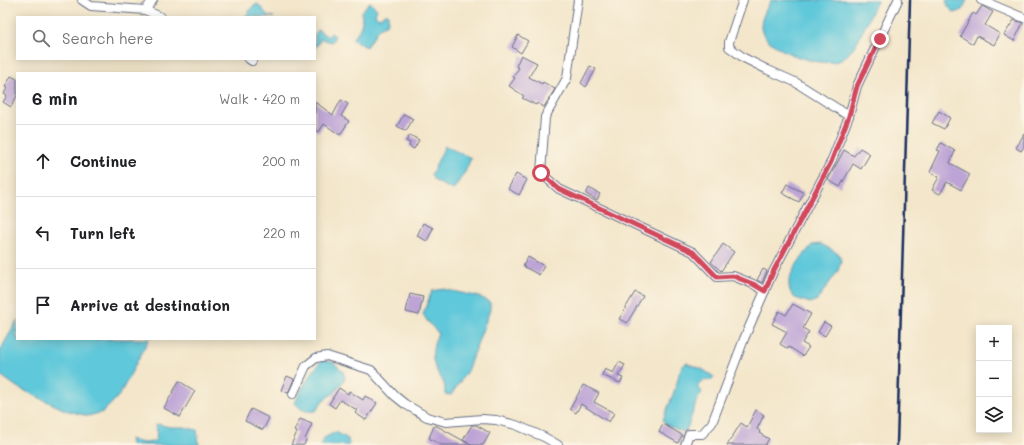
<!DOCTYPE html>
<html lang="en">
<head>
<meta charset="utf-8">
<style>
  :root { --surface:#fff; --page:#f6f6f6; --text:#202124; --muted:#757577; --line:#e0e0e0 }
  body { margin:0; font-family:Mali,sans-serif; background:var(--page); color:var(--text) }
  .controls { position:absolute; right:12px; bottom:12px; display:grid; overflow:hidden; border-radius:0px; box-shadow:0 2px 10px #0003 }
  .controls button { width:36px; height:36px; display:grid; place-items:center; padding:0; border:0; border-bottom:1px solid var(--line); background:var(--surface); color:var(--text); font:20px sans-serif }
  .stop { position:absolute; width:12px; height:12px; margin:-9px; border:3px solid #d1495b; border-radius:50%; background:#fff }
  .stop.end { background:#d1495b; border-color:#fff; box-shadow:0 1px 4px #0008 }
  .list { margin:0; padding:0; list-style:none }
  h2 { display:flex; justify-content:space-between; align-items:center; height:52px; margin:0; padding:0 16px; font-size:17px }
  h2 small { font-size:13px; font-weight:400; color:var(--muted) }
  .list li { display:grid; grid-template-columns:26px 1fr auto; gap:12px; align-items:center; box-sizing:border-box; height:72px; padding:0 16px; border-top:1px solid var(--line) }
  .list b { display:block; font-size:15px; white-space:nowrap }
  .list em { font-size:13px; font-style:normal; color:var(--muted) }
  .icon { flex:none; width:22px; height:22px; fill:none; stroke:currentColor; stroke-width:2; stroke-linecap:round; stroke-linejoin:round }
  .map { position:relative; flex:none; width:1024px; height:445px; overflow:hidden }
  .search { position:absolute; background:var(--surface); box-shadow:0 2px 10px #0003; left:16px; top:16px; width:300px; height:44px; display:flex; align-items:center; gap:10px; box-sizing:border-box; padding:0 14px; border-radius:0px; color:var(--muted); font-size:15px }
  .panel { position:absolute; background:var(--surface); box-shadow:0 2px 10px #0003; left:16px; top:72px; width:300px; height:268px; border-radius:0px }
  .map>svg:first-child { display:block }
  .water { fill:#5fc8da; stroke:#3d7c9c }
  .building { fill:#bda4d6 }
  .lines { fill:none; stroke-linecap:round; stroke-linejoin:round }
  .minor-casing { stroke:#676f84; stroke-width:10 }
  .minor { stroke:#fff; stroke-width:8 }
  .rail { stroke:#1b2f5e; stroke-width:2.5 }
  .route { stroke:#d1495b; stroke-width:5 }
</style>
</head>
<body>
<div class="map">
<svg width="1024" height="445" viewBox="0 0 1024 445">
  <rect width="100%" height="100%" fill="#fcf5e5"/>
  <filter id="ink" filterUnits="userSpaceOnUse"><feTurbulence type="fractalNoise" baseFrequency=".025" numOctaves="2"/><feDisplacementMap in="SourceGraphic" scale="8" xChannelSelector="R" yChannelSelector="G"/><feConvolveMatrix kernelMatrix="1 2 1 2 8 2 1 2 1" color-interpolation-filters="sRGB"/></filter>
  <filter id="wash" filterUnits="userSpaceOnUse"><feTurbulence type="fractalNoise" baseFrequency=".012" numOctaves="4" result="noise"/><feDisplacementMap in="SourceGraphic" scale="16" xChannelSelector="R" yChannelSelector="G"/><feGaussianBlur stdDeviation="0.9" result="paint"/><feColorMatrix in="noise" values="0 0 0 0 0 0 0 0 0 0 0 0 0 0 0 0 0 1.4 0 .05"/><feComposite in="paint" operator="in"/></filter>
  <g filter="url(#wash)">
    <rect width="100%" height="100%" fill="#f3e6ca"/>
    <!-- water -->
    <g class="water">
      <path d="M771,0h107c-9,16 -20,47 -34,58 -17,14 -74,-7 -82,-26 -4,-10 5,-24 9,-32z"/>
      <path d="M946,0h21l-5,10 -8,3 -6,-7z"/>
      <path d="M370,2l7,7 -2,6 4,3 6,-4h3v6l-1,4 -8,4 -13,19 -14,-8c8,-9 12,-15 9,-27z"/>
      <path d="M258,4l10,12 6,1h-29l8,-11z"/>
      <path d="M318,30l10,7 3,-4 4,3 -3,6 -11,-3 -5,8h-1v-13z"/>
      <path d="M445,146l26,12 -6,14 -12,18 -18,-9 -4,-6z"/>
      <path d="M821,244l18,10 2,7 -3,10 -21,29 -7,3 -15,-5c-17,-16 6,-39 17,-53z"/>
      <path d="M443,289l37,8 10,5v8l-23,61 -16,24 -6,-1c0,-12 -1,-11 -7,-21 -8,-13 -6,-26 0,-40l-10,-11 -5,-8 9,-23z"/>
      <path d="M17,320v19h132l-29,55 -7,8 -10,10 -15,4 -23,-6 -48,-23 -17,-12v-24z"/>
      <path d="M322,360l11,2 10,9 2,8 -11,14 -11,7 -7,11c-10,1 -14,0 -21,-8 7,-16 16,-30 27,-43z"/>
      <path d="M686,363l16,6 12,8 -3,3 -9,1 -5,5 5,6 -5,8 -10,29 -4,3 -16,-7 -4,-5c4,-11 9,-22 13,-34 3,-8 2,-17 10,-23z"/>
      <path d="M157,424l13,3h14l13,3 2,15h-68l-1,-6c10,4 16,6 26,1l1,-10 -2,-4z"/>
      <path d="M336,432l12,7 1,6h-28l3,-7z"/>
    </g>
    <g id="blocks">
      <!-- building -->
      <g class="building">
        <path d="M982,6l11,6 -8,13 15,9 -6,11 -17,-9 -4,8 -13,-8 13,-23 3,2z"/>
        <path d="M1014,20l9,3 -9,18 -10,-6z"/>
        <path d="M518,35l10,6 -7,12 -9,-6z"/>
        <path d="M521,55l16,8 -8,14 13,7 1,-2 12,7 -11,18 -7,-4 -1,2 -14,-7 2,-2 -15,-10 6,-8 -2,-1 6,-9 -3,-2z"/>
        <path d="M590,66l6,3 -10,18 -5,-4z"/>
        <path d="M11,76l6,3v17l-6,11 -8,-5 4,-6 -3,-2 3,-6 -2,-1z"/>
        <path d="M341,100l7,4 -7,12 8,5 -9,14 -16,-11 -5,8 -4,-2v-28l18,13z"/>
        <path d="M939,111l11,7 -6,11 -12,-6z"/>
        <path d="M404,114l9,5 -7,12 -9,-5z"/>
        <path d="M1024,134v13l-3,4 -5,-3z"/>
        <path d="M410,135l9,5 -5,9 -5,-3 1,-3 -4,-2z"/>
        <path d="M941,143l14,8 -5,12 20,11 -9,16 -14,-8 -7,12 -8,-4 7,-13 -9,-5 10,-21 -3,-1z"/>
        <path d="M860,148l10,6 -9,15 -8,-5 -13,23 -12,-7 16,-30 10,6z"/>
        <path d="M516,174l11,6 -8,15 -11,-6z"/>
        <path d="M787,184l17,9 -5,9 -17,-9z"/>
        <path d="M589,188l11,6 -3,6 -11,-6z"/>
        <path d="M423,223l10,5 -6,13 -10,-5z"/>
        <path d="M723,244l11,8 -13,19 -10,-9z"/>
        <path d="M528,257l16,9 -5,9 -16,-9z"/>
        <path d="M763,269l4,2 -5,12 -5,-3z"/>
        <path d="M635,292l8,4 -16,27 -8,-4z"/>
        <path d="M410,294l13,3 -4,18 -13,-3z"/>
        <path d="M793,304l18,10 -8,14 6,4 -7,11 7,4 -6,9 -14,-9 -1,2 -8,-5 7,-12 -15,-8 7,-13 7,4z"/>
        <path d="M824,322l7,4 -6,10 -7,-4z"/>
        <path d="M619,362l6,3 -7,11 5,2 -3,5 -18,-8 3,-6 8,4z"/>
        <path d="M287,376l7,3 -6,14 -7,-3z"/>
        <path d="M179,381l16,10 -15,26 -16,-9z"/>
        <path d="M583,385l16,8 -5,9 20,11 -5,9 -28,-18 -5,9 -6,-4z"/>
        <path d="M339,388l9,6 1,-3 14,9 2,-4 12,7 -11,17 -11,-7 2,-3 -17,-10 -5,8 -6,-4z"/>
        <path d="M251,409l18,9 -6,12 -18,-9z"/>
        <path d="M756,410l8,5 -7,14 3,2 -1,2 10,6 -4,6h-38l14,-22 6,4z"/>
        <path d="M300,419l12,5 -7,15 1,1 -2,5h-13l6,-13 -3,-1z"/>
        <path d="M663,424l19,11 -4,8 -19,-11z"/>
        <path d="M472,425h4l14,8 -7,12h-11l-9,-5z"/>
        <path d="M434,426h3l34,19h-30l-12,-7z"/>
      </g>
    </g>
  </g>
  <g filter="url(#ink)">
    <use href="#blocks" fill-opacity="0" stroke="#676f84" stroke-width="1"/>
    <g class="lines">
      <defs>
        <g id="minor">
          <path d="M82,0l9,6 54,4 16,7"/>
          <path d="M578,0l-11,78 -22,39 -4,56 18,16 134,63 24,25 16,-1 20,8 12,7"/>
          <path d="M743,0l-14,42v5l15,11 24,12 27,12 54,34"/>
          <path d="M981,0l43,18"/>
          <path d="M145,10l8,-10"/>
          <path d="M249,59l3,2"/>
          <path d="M293,394l13,-28 10,-8 11,-2 44,14 24,26 10,8 22,13 19,5 36,-3 14,1 20,5 28,12 14,8"/>
          <path d="M685,445l4,-11h13l10,-11 32,-84 29,-67 58,-110 18,-46 8,-30 41,-86"/>
        </g>
      </defs>
      <!-- minor casing -->
      <use href="#minor" class="minor-casing"/>
      <!-- minor -->
      <use href="#minor" class="minor"/>
      <!-- rail -->
      <path class="rail" d="M897,445l13,-445"/>
    </g>
  </g>
  <g class="lines" filter="url(#ink)">
    <!-- route -->
    <path class="route" d="M541,173l18,16 134,63 24,25 16,-1 20,8 12,7 8,-19 58,-110 18,-46 8,-30 23,-47"/>
  </g>
</svg>
<div class="controls">
<button>+</button>
<button>−</button>
<button><svg class="icon" aria-label="layers" viewBox="0 0 24 24"><path d="M12 4l9 5-9 5-9-5zM3 14l9 5 9-5"/></svg></button>
</div>
<div class="stop" style="left:541px;top:173px"></div>
<div class="stop end" style="left:880px;top:39px"></div>
<div class="search"><svg class="icon" aria-label="search" viewBox="0 0 24 24"><circle cx="10" cy="10" r="6"/><path d="M15 15l6 6"/></svg>Search here</div>
<section class="panel">
<h2>6 min<small>Walk · 420 m</small></h2>
<ul class="list">
<li><svg class="icon" aria-label="ahead" viewBox="0 0 24 24"><path d="M12 20V5M6 11l6-6 6 6"/></svg><div><b>Continue</b></div><em>200 m</em></li>
<li><svg class="icon" aria-label="left" viewBox="0 0 24 24"><path d="M17 20v-9H6M10 6l-5 5 5 5"/></svg><div><b>Turn left</b></div><em>220 m</em></li>
<li><svg class="icon" aria-label="arrive" viewBox="0 0 24 24"><path d="M6 21V4h12l-3 4 3 4H6"/></svg><div><b>Arrive at destination</b></div></li>
</ul>
</section>
</div>
</body>
</html>
